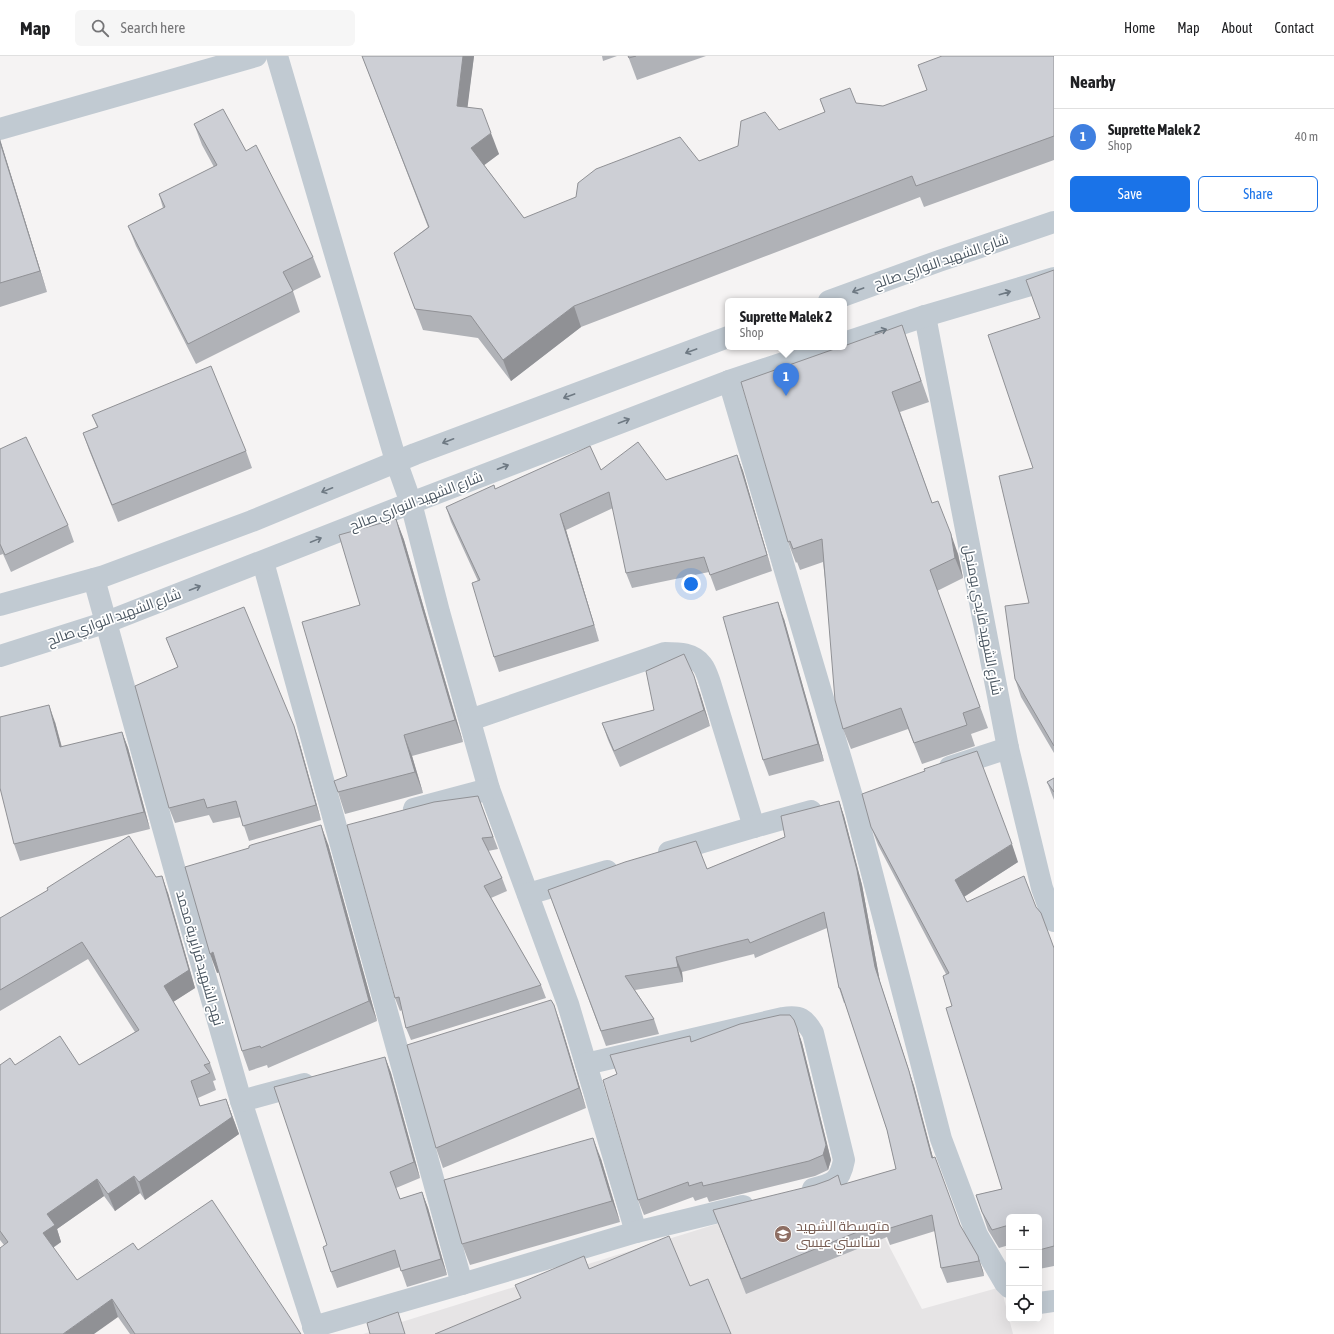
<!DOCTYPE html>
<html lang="en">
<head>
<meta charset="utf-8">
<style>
  :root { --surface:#fff; --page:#f6f6f6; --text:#202124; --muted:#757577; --line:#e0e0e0; --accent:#1a73e8 }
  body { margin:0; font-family:"Asap Condensed",Cairo,sans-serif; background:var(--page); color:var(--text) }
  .controls { position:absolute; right:12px; bottom:12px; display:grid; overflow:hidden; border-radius:6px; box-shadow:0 4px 16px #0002 }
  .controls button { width:36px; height:36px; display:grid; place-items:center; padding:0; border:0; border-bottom:1px solid var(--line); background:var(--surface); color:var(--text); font:20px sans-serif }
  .you { position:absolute; left:691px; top:528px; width:14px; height:14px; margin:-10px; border:3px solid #fff; border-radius:50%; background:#1a73e8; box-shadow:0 0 0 6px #1a73e833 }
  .badge { display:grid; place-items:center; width:26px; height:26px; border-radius:50%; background:var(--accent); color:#fff; font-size:13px; font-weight:700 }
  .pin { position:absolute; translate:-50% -33px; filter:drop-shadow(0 1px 2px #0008) }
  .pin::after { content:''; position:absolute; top:21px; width:14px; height:12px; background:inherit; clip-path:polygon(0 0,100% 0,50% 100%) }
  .popup { position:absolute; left:725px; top:242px; width:122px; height:52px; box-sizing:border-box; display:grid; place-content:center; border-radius:6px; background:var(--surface); filter:drop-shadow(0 1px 3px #0005); font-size:13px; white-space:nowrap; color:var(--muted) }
  .popup b { font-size:15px; color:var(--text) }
  .popup::after { content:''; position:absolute; left:50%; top:100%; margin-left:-8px; border:8px solid transparent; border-top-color:var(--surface) }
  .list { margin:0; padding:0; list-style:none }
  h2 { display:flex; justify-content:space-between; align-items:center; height:52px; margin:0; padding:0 16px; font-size:17px }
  h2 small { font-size:13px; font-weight:400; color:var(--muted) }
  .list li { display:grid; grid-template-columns:26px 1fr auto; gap:12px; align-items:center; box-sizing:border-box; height:56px; padding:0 16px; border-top:1px solid var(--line) }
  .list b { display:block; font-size:15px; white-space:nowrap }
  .list p { margin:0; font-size:13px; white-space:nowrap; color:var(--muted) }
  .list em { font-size:13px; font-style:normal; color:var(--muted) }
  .actions { display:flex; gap:8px; padding:12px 16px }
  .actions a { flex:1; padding:9px 0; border:1px solid var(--accent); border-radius:6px; text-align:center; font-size:14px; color:var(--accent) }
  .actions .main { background:var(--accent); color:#fff }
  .icon { flex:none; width:22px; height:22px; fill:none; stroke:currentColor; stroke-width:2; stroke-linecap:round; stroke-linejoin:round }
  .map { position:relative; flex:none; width:1054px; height:1278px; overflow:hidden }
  header { display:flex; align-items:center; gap:24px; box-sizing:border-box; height:56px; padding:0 20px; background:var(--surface); border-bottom:1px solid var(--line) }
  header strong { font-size:19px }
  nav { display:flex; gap:22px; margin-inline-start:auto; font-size:14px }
  .search { width:280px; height:36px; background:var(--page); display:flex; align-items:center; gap:10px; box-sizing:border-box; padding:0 14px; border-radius:6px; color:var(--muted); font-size:15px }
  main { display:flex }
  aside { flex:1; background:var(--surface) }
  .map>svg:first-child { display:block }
  .education { fill:#e6e4e5 }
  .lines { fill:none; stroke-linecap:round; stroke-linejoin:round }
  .minor { stroke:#c1cad2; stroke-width:22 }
  .wall { fill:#b0b2b7 }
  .shaded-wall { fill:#909195 }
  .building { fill:#cdcfd5; stroke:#909195 }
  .oneway { stroke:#6e7983 }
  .labels { text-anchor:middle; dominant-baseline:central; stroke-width:3.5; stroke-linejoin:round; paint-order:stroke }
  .street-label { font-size:14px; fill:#4a5661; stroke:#fff }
  .education-label { font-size:14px; fill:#785e54; stroke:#fff; text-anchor:start }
</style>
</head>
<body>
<header>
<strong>Map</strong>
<div class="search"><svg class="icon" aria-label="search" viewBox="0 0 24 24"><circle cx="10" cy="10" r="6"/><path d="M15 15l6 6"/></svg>Search here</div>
<nav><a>Home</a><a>Map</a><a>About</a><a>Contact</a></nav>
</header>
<main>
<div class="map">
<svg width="1054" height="1278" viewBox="0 0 1054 1278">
  <rect width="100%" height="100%" fill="#f5f3f3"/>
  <!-- education -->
  <path class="education" d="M855,1125l67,128 79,-22 12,47h-650z"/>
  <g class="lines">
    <!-- minor -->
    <g class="minor">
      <path d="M277,0l119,405 15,42 28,109 50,177 79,215 68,228"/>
      <path d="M0,73l256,-73"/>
      <path d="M829,245l110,-40 115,-39"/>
      <path d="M925,260l83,432 34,140 12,33"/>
      <path d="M844,287l81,-27 129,-38"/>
      <path d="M729,325l124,419 88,339 36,96 28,48 4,4"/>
      <path d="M263,506l199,722"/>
      <path d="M94,523l83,299 64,223 75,233"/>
      <path d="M0,549l104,-29 148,-55 163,-67 313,-117"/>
      <path d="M0,600l107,-34 304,-119 318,-122 103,-34"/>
      <path d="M470,664l195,-67c14,0 28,0 37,12 4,5 6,12 8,18l44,144"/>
      <path d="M950,711l58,-19"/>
      <path d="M414,753l75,-20"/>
      <path d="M669,796l85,-25 57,-16"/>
      <path d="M528,838l79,-23"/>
      <path d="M586,1008l197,-46c17,-3 22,1 30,15l31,127c-4,22 -11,24 -31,29"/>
      <path d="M241,1045l63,-17"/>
      <path d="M1039,1247l15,-2"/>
      <path d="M313,1271l149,-43 174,-52 107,-26"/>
    </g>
  </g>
  <!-- wall -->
  <g class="wall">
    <path d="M362,0h112l-7,51 32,47 -15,11 40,53 175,-57 126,-48 -5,-14 63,7 171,-50v104l-130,47 -4,-10 -339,130 -70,54 -33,-43 -55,-8 -29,-77 34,-26z"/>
    <path d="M602,0h15l-14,5z"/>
    <path d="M628,0h78l-69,24z"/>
    <path d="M194,68l52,27 67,106 8,20 -28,14 7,21 -104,52 -60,-118 -8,-20 35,-18 -4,-14 55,-27 -12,-22z"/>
    <path d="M0,83l47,153 -47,15z"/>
    <path d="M1054,214v483l-33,-56 -6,-18 14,-76 4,-135 7,-150z"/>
    <path d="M902,269l27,77 -29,10 32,91 26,51 5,24 -26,13 51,137 -17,6 4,12 -53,18 -14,-35 -57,20 -8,-20 -20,-167 -23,8 -3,-8 -1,1 -8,-21z"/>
    <path d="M92,359l154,36 6,17 -134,54 -29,-72 -6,-17 14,-6z"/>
    <path d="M0,393l68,76 6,17 -63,30 -8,-18 -3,1z"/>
    <path d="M737,399l6,16 29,100 -56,20 -7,-19 -77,16 -6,-15 -13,-65 -47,22 33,111 -100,31 -5,-15 -16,-76 -27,-59 -5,-15 49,-18 106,-19 65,10z"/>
    <path d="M396,463l8,21 59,202 -51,14 11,37 -78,21 -7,-22 9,-16 13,-171z"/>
    <path d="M784,563l40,142 -55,15 -6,-16z"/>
    <path d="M166,582l133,103 22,79 -72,21 -8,-24 -28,6 -4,-8 -34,8 -6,-15 9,-140z"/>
    <path d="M700,637l10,33 -90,41 -12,-27 -6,-17 52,-13z"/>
    <path d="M55,666l7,25 60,-15 6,16 22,81 -130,32 -6,-17z"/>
    <path d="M1054,722v22l-7,-18z"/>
    <path d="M478,740l20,53 -10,2 14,27 5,13 -16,7 50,87 5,13 -135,42 -5,-12 -4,-18 -2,1 -5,-13z"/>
    <path d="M839,745l5,15 18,69 18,97 34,104 19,72 27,67 18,31 5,15 1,5 -37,7 -6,-15 -6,-37 -45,14 -3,-8 -141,57 -33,-84 129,-25 54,-16 -9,-39 -42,-127h-1l-5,-15 -12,-60 -72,30 -1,-4 -72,18 1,10 -48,8 19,29 5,15 -53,12 -58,-156 159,-21 78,-32z"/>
    <path d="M871,771l147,35 -54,35 3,5 69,5 18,41v318l-15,3v-52h-30v28l-10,3 -11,-18 -12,-35 26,-6 -50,-183 -6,-32 -68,-129z"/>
    <path d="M328,788l49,177 -109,47 -1,-3 -18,6 -7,-20 -23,-79 -2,1 32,-125z"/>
    <path d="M156,821l12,16 27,95 -22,14 37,61 6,17 -3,1 3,9 -18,8 2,8 26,-7 13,35 -94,66 -5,-7 -25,18 -11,-15 -47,33 4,13 -8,6 24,32 61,-30 163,84h-171l-12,-17 -114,-72 -4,-5v-175h79l56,-33 -47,-73 -88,52v-93l48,-28 -1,-2z"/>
    <path d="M794,964l8,23 29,117 -3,10 -13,6 -106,26 -2,-5 -12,4 -2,-4 -49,18 -6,-15 -22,-126 76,-32z"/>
    <path d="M561,969l25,83 -143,60 -7,-20z"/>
    <path d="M385,1001l6,16 29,105 -24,10 4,11 22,-7 6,16 19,67 -40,12 -7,-20 -63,21 -6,-16 -4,-27z"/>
    <path d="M601,1103l19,63 -150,43 -8,-21z"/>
  </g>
  <!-- shaded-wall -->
  <g class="shaded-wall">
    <path d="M463,0h11l-9,71 -8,-21z"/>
    <path d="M491,77l8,21 -20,15 -8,-21z"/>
    <path d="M0,83l1,4 46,149 -7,-21 -40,-129z"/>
    <path d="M574,250l7,21 -70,54 -8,-21z"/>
    <path d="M737,399l6,16 29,100 -5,-16z"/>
    <path d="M560,458l6,16 33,111 -5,-16z"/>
    <path d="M396,463l8,21 59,202 -8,-22z"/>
    <path d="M951,478l7,20 5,24 -8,-20z"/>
    <path d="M778,546l6,17 40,142 -6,-17z"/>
    <path d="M694,620l6,17 10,33 -6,-16z"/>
    <path d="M49,649l6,17 11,42 -6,-17z"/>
    <path d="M294,670l5,15 22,79 -5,-15z"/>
    <path d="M122,676l6,16 22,81 -6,-17z"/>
    <path d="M404,679l8,21 11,37 -8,-21z"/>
    <path d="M839,745l5,15 18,69 18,97 34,104 23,87 -5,-15 -57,-191z"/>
    <path d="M321,769l7,19 49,177 -8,-20z"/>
    <path d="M1012,788l6,18 -56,36 -7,-18z"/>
    <path d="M162,820l6,17 27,95 -25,16 -6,-18z"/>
    <path d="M213,896l7,20 -3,1 -7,-19z"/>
    <path d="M676,901l6,15 1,10 -5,-15z"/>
    <path d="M554,949l7,20 25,83 -7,-20z"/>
    <path d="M797,972l5,15 29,117 -3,10 -5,-15z"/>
    <path d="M385,1001l6,16 29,105 -6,-16z"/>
    <path d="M226,1043l13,35 -94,66 -6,-18z"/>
    <path d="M593,1082l8,21 19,63 -8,-21z"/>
    <path d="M134,1120l6,17 -25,18 -7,-17z"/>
    <path d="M97,1123l7,17 -47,33 4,13 -12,8 -6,-17 4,-19z"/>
    <path d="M422,1136l6,16 19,67 -6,-16z"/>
    <path d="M978,1200l5,15 1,5 -5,-15z"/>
    <path d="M112,1243l6,18 -24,17h-31z"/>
  </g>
  <!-- building -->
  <g class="building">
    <path d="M362,0h101l-6,50 25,3 9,24 -20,15 53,70 52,-21 2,-14 18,-14 84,-32 19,24 39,-15 3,-25 24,-9 14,18 46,-18 -5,-13 30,-11 6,15 27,3 44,-16 -9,-25 24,-9h112v80l-138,50 -4,-10 -338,130 -71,54 -32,-44 -56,-7 -21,-56 35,-26z"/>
    <path d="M628,0h8l-7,2z"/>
    <path d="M223,53l23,42 10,-6 57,112 -30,15 10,19 -105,53 -60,-118 37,-19 -6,-13 58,-29 -23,-41z"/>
    <path d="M0,86l40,129 -40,12z"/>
    <path d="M1054,214v476l-39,-67 -10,-73 24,-3 -30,-127 34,-8 -45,-133 52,-17 -14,-38z"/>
    <path d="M902,269l19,56 -29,11 40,111 6,-2 13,33 4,24 -25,12 50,137 -17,6 4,12 -53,18 -13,-35 -58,21 -8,-29 -13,-161 -29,10 -3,-8 -2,1 -47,-160 99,-35h4v-1z"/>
    <path d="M211,310l35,85 -134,54 -29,-72 15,-6 -6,-12z"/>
    <path d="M26,381l42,88 -63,30 -5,-11v-95z"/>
    <path d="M638,386l28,38 71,-25 30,100 -57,20 -6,-18 -78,16 -17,-81 -49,22 34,111 -100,32 -22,-74 8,-3 -34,-73 48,-22 1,4 95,-43 11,24z"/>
    <path d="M396,463l59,201 -51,15 11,37 -77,20 -4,-11 13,-5 -45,-154 58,-17 -21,-70z"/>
    <path d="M778,546l40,142 -55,16 -40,-143z"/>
    <path d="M244,551l50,119 22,79 -73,21 -7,-25 -29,7 -3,-9 -35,9 -34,-122 43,-19 -12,-29z"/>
    <path d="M684,598l10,22 10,34 -90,41 -12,-28 52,-13 -8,-39z"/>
    <path d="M49,649l11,42 62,-15 22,80 -130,32 -14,-56v-71z"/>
    <path d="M977,695l35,93 -57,36 12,22 57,-26 12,31 5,6 13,35v298l-15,4v-33h-30v8l-17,5 -10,-18 -6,-17 26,-6 -56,-181 6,-2 -9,-30 6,-3 -78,-146 -9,-33 63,-23 -1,-2z"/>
    <path d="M1054,722v14l-7,-10z"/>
    <path d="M478,740l15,41 -11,1 20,40 -18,8 57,99 -135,43 -7,-31 -4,1 -48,-173 87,-23z"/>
    <path d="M839,745l18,69 18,97 34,104 23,87 3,-1 25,68 18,31 1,5 -38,7 -9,-53 -48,15 -2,-8 -141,57 -28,-69 102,-25 14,-5 9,-5 3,10 55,-16 -9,-39 -47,-142h-1l-15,-76 -74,31 -2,-4 -72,18 2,10 -53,9 29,43 -53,12 -53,-141 77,-28 71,-21 11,28 78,-32 -4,-21z"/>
    <path d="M321,769l48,176 -108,47 -1,-2 -18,5 -29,-99 -3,2 -25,-87 64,-19v-2l2,-1z"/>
    <path d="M129,780l27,41 6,-1 27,94 -25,16 46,77 -6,2 6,8 -19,8 9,25 26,-7 6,18 -93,65 -5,-6 -26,18 -11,-15 -50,35 8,11 -12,8 34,47 56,-37 5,7 74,-50 89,134h-166l-23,-35 -49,35h-63v-86l8,-6 -8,-11v-166l10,-7 5,7 45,-29 19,29 60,-35 -57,-88 -82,48v-72l48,-28 -1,-2z"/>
    <path d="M551,944l3,5 25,83 -143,60 -29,-103z"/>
    <path d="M780,959h10l4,5 3,8 29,117 -3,10 -14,6 -106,25 -1,-4 -13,4 -1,-4 -50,18 -35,-120 14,-6 -7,-19 80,-19 1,6 49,-18z"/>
    <path d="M385,1001l29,105 -24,10 10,27 22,-7 19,67 -40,12 -6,-21 -64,22 -8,-25 4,-2 -53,-158z"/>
    <path d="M593,1082l19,63 -150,43 -18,-64z"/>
    <path d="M669,1180l21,50 18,-7 23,55h-296l86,-36 -6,-13 69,-29 5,13z"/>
    <path d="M398,1256l7,22h-35l-3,-11z"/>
  </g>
  <!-- one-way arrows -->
  <defs><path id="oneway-shaft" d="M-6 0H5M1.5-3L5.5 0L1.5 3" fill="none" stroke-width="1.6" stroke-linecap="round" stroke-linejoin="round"/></defs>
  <g class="oneway">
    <use href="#oneway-shaft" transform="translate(858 234) rotate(160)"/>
    <use href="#oneway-shaft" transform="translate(1005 237) rotate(-16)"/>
    <use href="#oneway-shaft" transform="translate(881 275) rotate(-18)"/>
    <use href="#oneway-shaft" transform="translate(691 295) rotate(160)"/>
    <use href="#oneway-shaft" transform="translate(569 340) rotate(160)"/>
    <use href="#oneway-shaft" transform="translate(624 365) rotate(-21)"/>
    <use href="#oneway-shaft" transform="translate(448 385) rotate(159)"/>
    <use href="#oneway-shaft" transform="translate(503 411) rotate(-21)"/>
    <use href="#oneway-shaft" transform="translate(327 434) rotate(158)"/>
    <use href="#oneway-shaft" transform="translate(316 484) rotate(-22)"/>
    <use href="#oneway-shaft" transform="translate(195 532) rotate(-21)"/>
  </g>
  <!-- icons -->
  <defs>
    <symbol id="school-disc" viewBox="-11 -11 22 22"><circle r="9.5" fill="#8d6e63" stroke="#fff"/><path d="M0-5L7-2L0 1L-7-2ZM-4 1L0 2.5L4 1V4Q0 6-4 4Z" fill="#fff"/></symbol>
  </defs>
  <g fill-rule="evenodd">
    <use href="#school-disc" x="773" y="1168" width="20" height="20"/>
  </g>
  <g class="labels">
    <!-- street labels -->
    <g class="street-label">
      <text transform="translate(941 205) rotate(-19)">شارع الشهيد النواري صالح</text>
      <text transform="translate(416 445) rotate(-21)">شارع الشهيد النواري صالح</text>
      <text transform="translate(114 561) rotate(-20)">شارع الشهيد النواري صالح</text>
      <text transform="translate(983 564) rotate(79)">شارع الشهيد قايدي بومنجل</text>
      <text transform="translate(200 902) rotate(74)">نهج الشهيد قرايرية محمد</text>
    </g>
    <!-- education labels -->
    <g class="education-label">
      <text x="796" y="1170">متوسطة الشهيد<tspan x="796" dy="16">سناسني عيسى</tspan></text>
    </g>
  </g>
</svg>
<div class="controls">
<button>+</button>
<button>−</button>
<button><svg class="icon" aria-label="locate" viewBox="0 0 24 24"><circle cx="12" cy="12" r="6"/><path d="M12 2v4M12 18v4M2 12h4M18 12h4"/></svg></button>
</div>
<div class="you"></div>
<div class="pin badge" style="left:786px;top:340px;background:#3f7fe0">1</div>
<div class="popup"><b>Suprette Malek 2</b>Shop</div>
</div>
<aside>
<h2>Nearby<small></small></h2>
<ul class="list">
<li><span class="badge" style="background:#3f7fe0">1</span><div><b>Suprette Malek 2</b><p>Shop</p></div><em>40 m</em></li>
</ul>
<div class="actions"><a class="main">Save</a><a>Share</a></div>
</aside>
</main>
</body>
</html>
